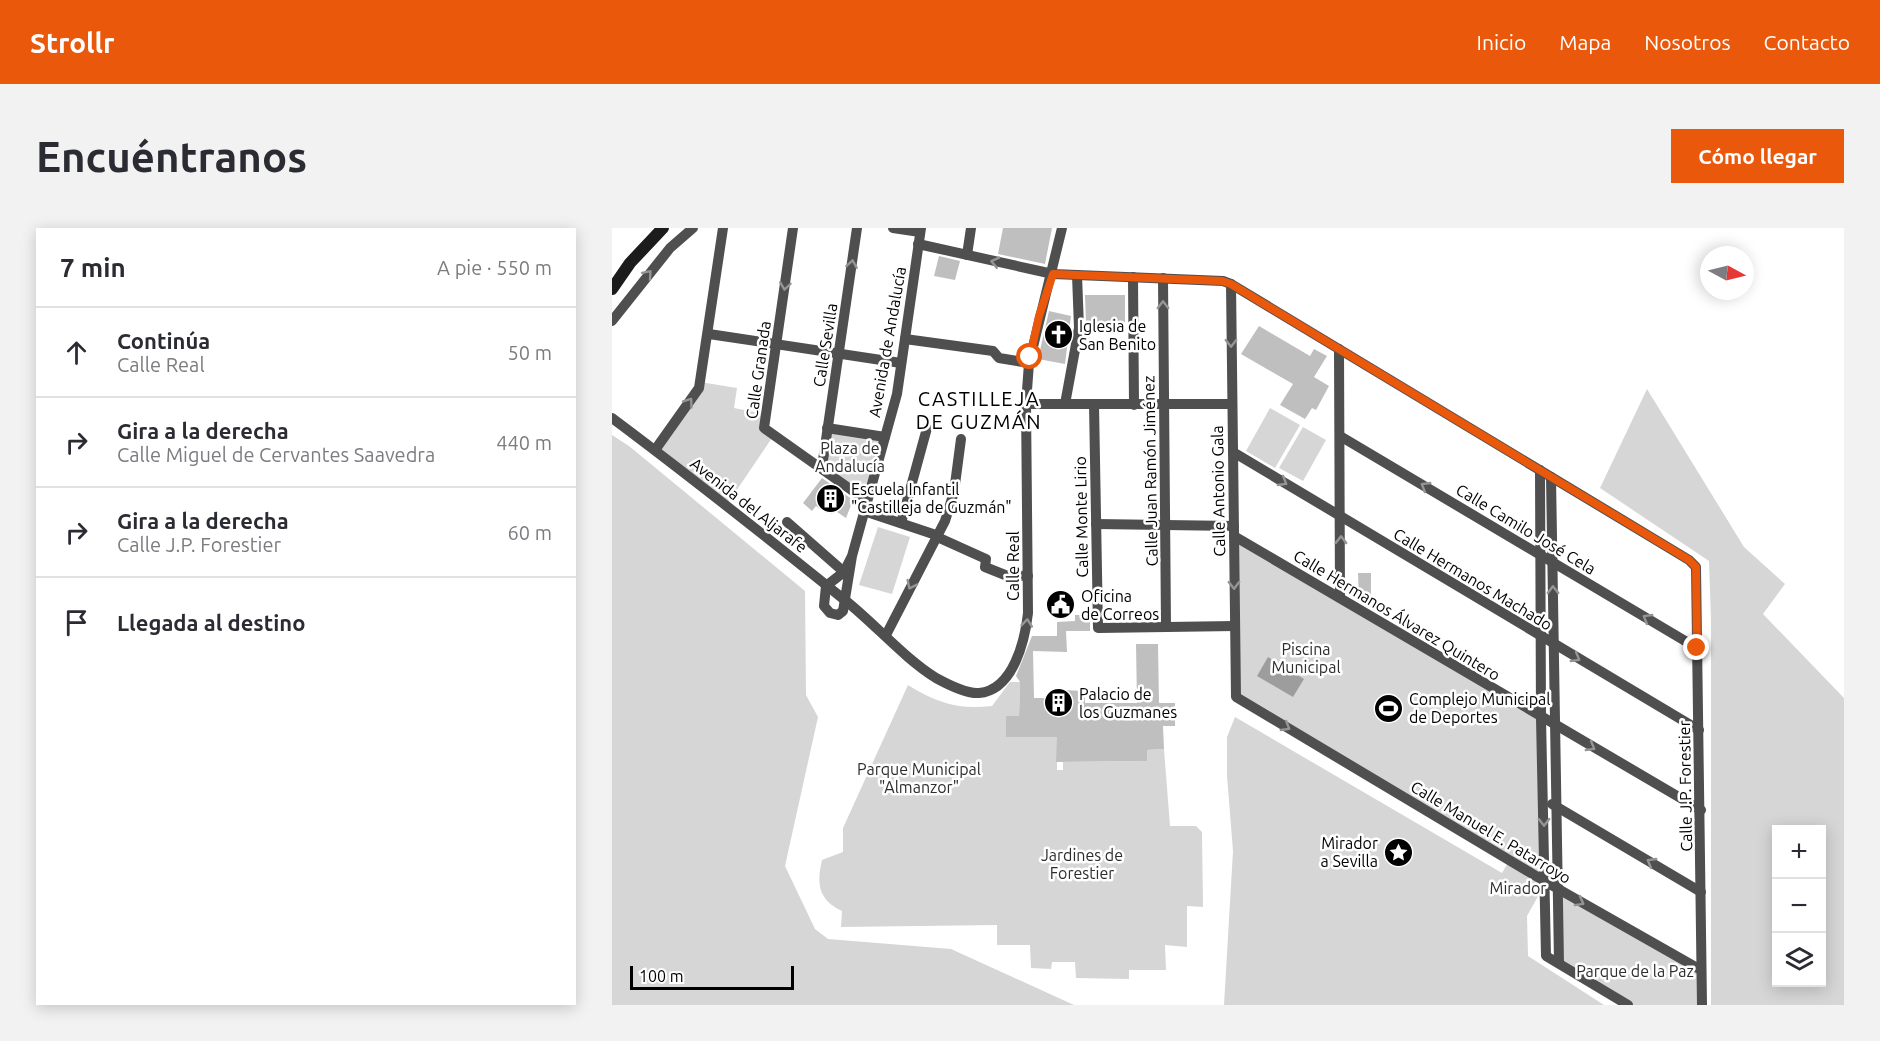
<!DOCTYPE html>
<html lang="es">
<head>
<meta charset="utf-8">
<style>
  :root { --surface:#fff; --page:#f2f2f3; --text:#2b2b33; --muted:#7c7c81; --line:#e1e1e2; --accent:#ea580c }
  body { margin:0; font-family:Ubuntu,sans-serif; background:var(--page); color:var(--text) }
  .controls { position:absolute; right:18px; bottom:18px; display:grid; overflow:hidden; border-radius:0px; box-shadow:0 3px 15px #0003 }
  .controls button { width:54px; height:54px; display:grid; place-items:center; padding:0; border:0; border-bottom:2px solid var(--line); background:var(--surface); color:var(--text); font:30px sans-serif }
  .compass { position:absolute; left:1088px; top:18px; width:54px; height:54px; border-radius:50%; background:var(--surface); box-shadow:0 3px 15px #0003; rotate:97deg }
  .scale { position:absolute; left:18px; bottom:15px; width:164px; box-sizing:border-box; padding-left:6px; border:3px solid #000; border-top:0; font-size:16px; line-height:21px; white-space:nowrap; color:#000; -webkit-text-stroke:4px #fff; paint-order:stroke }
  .stop { position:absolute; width:18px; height:18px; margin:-14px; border:4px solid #ea580c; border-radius:50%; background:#fff }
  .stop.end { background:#ea580c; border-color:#fff; box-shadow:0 2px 6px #0008 }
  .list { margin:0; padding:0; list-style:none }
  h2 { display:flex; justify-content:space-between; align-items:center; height:78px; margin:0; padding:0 24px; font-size:26px }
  h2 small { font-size:20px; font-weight:400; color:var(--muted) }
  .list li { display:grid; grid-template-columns:39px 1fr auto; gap:18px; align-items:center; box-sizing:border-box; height:90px; padding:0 24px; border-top:2px solid var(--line) }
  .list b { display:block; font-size:22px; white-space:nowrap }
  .list p { margin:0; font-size:20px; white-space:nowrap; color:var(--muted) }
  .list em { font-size:20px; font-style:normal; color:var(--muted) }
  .icon { flex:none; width:33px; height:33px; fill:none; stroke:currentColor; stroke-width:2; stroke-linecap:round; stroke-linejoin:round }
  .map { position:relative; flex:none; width:1232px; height:777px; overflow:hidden; border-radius:0px }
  header { display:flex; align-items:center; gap:36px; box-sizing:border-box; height:84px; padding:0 30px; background:var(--accent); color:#fff }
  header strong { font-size:28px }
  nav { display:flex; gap:33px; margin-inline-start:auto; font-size:21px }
  .intro { display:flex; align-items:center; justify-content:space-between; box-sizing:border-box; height:144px; padding:0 36px }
  h1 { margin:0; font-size:42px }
  .button { padding:15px 27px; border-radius:0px; background:var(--accent); color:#fff; font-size:21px; font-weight:700 }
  main { display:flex; gap:36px; padding:0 36px }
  aside { flex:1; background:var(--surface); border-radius:0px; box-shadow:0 3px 15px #0003 }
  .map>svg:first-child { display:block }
  .green { fill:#d6d6d6; fill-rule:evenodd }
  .water { fill:#9d9d9d }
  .building { fill:#bfbfbf }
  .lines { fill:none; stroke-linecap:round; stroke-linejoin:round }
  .street { stroke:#4f4f4f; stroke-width:10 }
  .secondary { stroke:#1c1c1c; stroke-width:12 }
  .oneway { stroke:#959595 }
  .route { stroke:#ea580c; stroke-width:8 }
  .labels { text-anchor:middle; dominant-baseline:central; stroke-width:5; stroke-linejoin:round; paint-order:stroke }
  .poi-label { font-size:16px; fill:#000; stroke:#fff; text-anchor:start }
  .street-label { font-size:16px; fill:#000; stroke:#fff }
  .park-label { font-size:16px; fill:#2d2d2d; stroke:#fff }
  .quarter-label { font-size:20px; letter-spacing:1.5px; fill:#000; stroke:#fff }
</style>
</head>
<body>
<header>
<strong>Strollr</strong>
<nav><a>Inicio</a><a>Mapa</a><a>Nosotros</a><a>Contacto</a></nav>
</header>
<div class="intro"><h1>Encuéntranos</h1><a class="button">Cómo llegar</a></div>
<main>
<aside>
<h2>7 min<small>A pie · 550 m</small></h2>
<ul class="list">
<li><svg class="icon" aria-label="ahead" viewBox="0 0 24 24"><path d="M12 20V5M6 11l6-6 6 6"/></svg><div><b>Continúa</b><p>Calle Real</p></div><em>50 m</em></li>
<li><svg class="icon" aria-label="right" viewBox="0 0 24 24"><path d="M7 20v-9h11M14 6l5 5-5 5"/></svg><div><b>Gira a la derecha</b><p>Calle Miguel de Cervantes Saavedra</p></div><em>440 m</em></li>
<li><svg class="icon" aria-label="right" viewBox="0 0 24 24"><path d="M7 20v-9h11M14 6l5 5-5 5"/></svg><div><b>Gira a la derecha</b><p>Calle J.P. Forestier</p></div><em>60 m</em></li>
<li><svg class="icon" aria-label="arrive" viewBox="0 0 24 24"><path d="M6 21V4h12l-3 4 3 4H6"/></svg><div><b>Llegada al destino</b></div></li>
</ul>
</aside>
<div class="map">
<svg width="1232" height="777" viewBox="0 0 1232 777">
  <rect width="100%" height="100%" fill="#fff"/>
  <!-- green -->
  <g class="green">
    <path d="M88,154l37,6 -3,20 32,6 -2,14 10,7 -48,71 -71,-56z"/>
    <path d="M1035,161l97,158 41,37 -22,30 81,84v307h-133v-384l-2,-60 -109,-73zM1164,602h46v152h-46z"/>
    <path d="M658,180l30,17 -25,43 -29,-17z"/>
    <path d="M691,199l23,13 -23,41 -24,-13z"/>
    <path d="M215,200l58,9 -18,64 -45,-34z"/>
    <path d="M0,207l17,11 176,145 1,104 12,22 -33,149 30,63 13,10 123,10 123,56h-462z"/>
    <path d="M266,299l32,10 -18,57 -33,-9z"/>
    <path d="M622,308l307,182 5,164 -19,34 1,40 76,49h-380l9,-154 -6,-75v-39l8,-20 267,156 7,-12 -273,-164z"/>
    <path d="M398,454h10l-1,34h-13v21h51v33h6v-8l84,-1v-11l17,-1 6,77h26l6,6 1,75 -16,-1v41l-22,-2 1,25h-37v9l-53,-1 -1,-16h-23l-1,7 -20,-1 -1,-23h-33v-20l-156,2 1,-16c-23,-11 -26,-26 -20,-51l21,-8v-24l65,-143c29,18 51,25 84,21z"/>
    <path d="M946,661l143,81v35h-73l-69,-42z"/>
  </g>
  <!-- water -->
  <path class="water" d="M656,429l36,22 -11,18 -36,-21z"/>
  <!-- building -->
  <g class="building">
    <path d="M391,0h49l-7,36 -47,-10z"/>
    <path d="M327,28l21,5 -5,19 -21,-4z"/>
    <path d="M473,67h40v28h-39z"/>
    <path d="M437,83l22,5 -6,48 -27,-5z"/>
    <path d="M647,98l51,30 4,-7 13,7 -13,21 15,9 -13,24 -4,-2 -7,11 -25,-14 13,-21 -52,-30z"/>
    <path d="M210,250l31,22 -7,18 -12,-8 -2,4 -8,-6 -3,2 -5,-4 -4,5 -9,-8z"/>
    <path d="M746,345h13v35l-12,-7z"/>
    <path d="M463,387h15v16h-24l1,21 -34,-1 1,47h28v-8l23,1v12h52l-1,-59h22l1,59h16v23h-12l1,23 -17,1v11l-91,1 1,-25h-51v-21h13l1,-34 -4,-6 16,-40h25v-14l18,-1z"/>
  </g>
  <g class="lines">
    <!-- street -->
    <g class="street">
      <path d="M181,0l-29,200 103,73"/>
      <path d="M281,0l27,4"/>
      <path d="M306,16l135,30 170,7 8,3 458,276 7,7 6,438"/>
      <path d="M355,27l4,-27"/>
      <path d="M521,49l1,128"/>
      <path d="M551,50l3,349"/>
      <path d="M619,56l5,413 310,185 155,88"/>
      <path d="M0,93l58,-73 23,-20"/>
      <path d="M97,106l192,29"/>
      <path d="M293,111l88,12 6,7 30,5"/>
      <path d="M727,121l1,249"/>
      <path d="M414,176h206"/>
      <path d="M453,176l14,-76 -2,-53"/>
      <path d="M482,176l4,224 137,-2"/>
      <path d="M0,190c79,59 157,121 234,183 30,24 58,57 90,77 11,6 31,16 43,15 35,-3 46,-54 49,-80l-2,-209 3,-41 33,-135"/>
      <path d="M215,200l58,9"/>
      <path d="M728,208l357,212"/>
      <path d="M43,222l44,-62 24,-160"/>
      <path d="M621,224l466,278"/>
      <path d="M210,239l35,-239"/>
      <path d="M928,242l1,248 5,238 82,49"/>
      <path d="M939,249l8,486"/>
      <path d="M252,283l72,24"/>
      <path d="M175,294l57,50"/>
      <path d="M289,295l26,-95"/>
      <path d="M484,296l138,2"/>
      <path d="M323,308l51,23 -1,8 20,8 23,1"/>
      <path d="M622,308l467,274"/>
      <path d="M240,328l-8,16 -18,14 -2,20 6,7 8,2 5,-4 9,-55 45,-162 24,-166"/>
      <path d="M274,407l59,-114 9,-29 7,-53"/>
      <path d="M940,576l149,88"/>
    </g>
    <!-- secondary -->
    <path class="secondary" d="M0,61l18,-26 33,-35"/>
  </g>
  <!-- one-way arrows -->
  <defs><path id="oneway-chevron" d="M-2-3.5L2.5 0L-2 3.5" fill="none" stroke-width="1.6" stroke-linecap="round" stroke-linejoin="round" transform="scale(1.5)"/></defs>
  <g class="oneway">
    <use href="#oneway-chevron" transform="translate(383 34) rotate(-167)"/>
    <use href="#oneway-chevron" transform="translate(240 36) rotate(-81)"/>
    <use href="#oneway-chevron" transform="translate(36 46) rotate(-49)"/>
    <use href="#oneway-chevron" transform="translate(173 58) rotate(98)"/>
    <use href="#oneway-chevron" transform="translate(551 77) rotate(-90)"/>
    <use href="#oneway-chevron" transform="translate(619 115) rotate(89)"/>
    <use href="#oneway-chevron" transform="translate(77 174) rotate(-54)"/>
    <use href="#oneway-chevron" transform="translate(671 254) rotate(31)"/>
    <use href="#oneway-chevron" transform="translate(813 258) rotate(-149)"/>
    <use href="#oneway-chevron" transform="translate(729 312) rotate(-89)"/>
    <use href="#oneway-chevron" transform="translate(299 357) rotate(116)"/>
    <use href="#oneway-chevron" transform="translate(622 357) rotate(89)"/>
    <use href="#oneway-chevron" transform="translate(941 362) rotate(-91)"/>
    <use href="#oneway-chevron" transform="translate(1035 390) rotate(-149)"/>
    <use href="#oneway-chevron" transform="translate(415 395) rotate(-84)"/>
    <use href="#oneway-chevron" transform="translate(964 430) rotate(30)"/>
    <use href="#oneway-chevron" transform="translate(674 499) rotate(31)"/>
    <use href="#oneway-chevron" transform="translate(979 519) rotate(30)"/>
    <use href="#oneway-chevron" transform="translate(932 594) rotate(89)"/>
    <use href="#oneway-chevron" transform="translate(1039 634) rotate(-150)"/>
    <use href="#oneway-chevron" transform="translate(968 674) rotate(29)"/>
  </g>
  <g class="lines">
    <!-- route -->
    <path class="route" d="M418,129l9,-41 14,-42 169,7 9,3 458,276 7,7 1,81"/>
  </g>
  <!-- icons -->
  <defs>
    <symbol id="church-disc" viewBox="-11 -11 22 22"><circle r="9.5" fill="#000" stroke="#fff"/><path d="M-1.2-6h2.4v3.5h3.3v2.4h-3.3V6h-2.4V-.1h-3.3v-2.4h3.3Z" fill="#fff"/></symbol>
    <symbol id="building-disc" viewBox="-11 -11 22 22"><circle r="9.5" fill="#000" stroke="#fff"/><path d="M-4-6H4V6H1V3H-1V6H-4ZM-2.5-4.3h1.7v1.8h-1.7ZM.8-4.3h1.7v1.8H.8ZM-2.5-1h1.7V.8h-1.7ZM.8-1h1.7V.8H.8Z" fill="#fff"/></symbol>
    <symbol id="civic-disc" viewBox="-11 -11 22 22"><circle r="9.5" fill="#000" stroke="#fff"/><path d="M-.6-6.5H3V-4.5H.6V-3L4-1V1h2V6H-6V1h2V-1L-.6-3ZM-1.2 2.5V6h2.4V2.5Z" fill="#fff"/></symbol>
    <symbol id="stadium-disc" viewBox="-11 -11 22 22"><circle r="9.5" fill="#000" stroke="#fff"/><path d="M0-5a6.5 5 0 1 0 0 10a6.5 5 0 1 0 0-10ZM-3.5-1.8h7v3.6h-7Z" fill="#fff"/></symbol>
    <symbol id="sight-disc" viewBox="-11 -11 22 22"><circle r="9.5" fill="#000" stroke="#fff"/><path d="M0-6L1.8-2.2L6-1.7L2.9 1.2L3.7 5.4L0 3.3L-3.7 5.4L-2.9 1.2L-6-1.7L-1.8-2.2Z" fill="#fff"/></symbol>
  </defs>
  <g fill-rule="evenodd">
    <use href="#church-disc" x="430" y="90" width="33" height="33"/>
    <use href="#building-disc" x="202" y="254" width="33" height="33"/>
    <use href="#civic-disc" x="432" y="360" width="33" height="33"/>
    <use href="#building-disc" x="430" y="458" width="33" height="33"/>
    <use href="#stadium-disc" x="760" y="464" width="33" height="33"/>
    <use href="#sight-disc" x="770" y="608" width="33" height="33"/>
  </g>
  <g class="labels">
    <!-- poi labels -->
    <g class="poi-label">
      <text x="467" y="98">Iglesia de<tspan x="467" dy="18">San Benito</tspan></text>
      <text x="239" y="261">Escuela Infantil<tspan x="239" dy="18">"Castilleja de Guzmán"</tspan></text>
      <text x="469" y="368">Oficina<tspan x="469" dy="18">de Correos</tspan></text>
      <text x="467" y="466">Palacio de<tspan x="467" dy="18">los Guzmanes</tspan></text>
      <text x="797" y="471">Complejo Municipal<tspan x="797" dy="18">de Deportes</tspan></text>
      <text x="766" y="615" text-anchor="end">Mirador<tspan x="766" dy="18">a Sevilla</tspan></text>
    </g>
    <!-- street labels -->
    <g class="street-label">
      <text transform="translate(275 114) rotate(-80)">Avenida de Andalucía</text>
      <text transform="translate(213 117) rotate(-81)">Calle Sevilla</text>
      <text transform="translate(146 142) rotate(-82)">Calle Granada</text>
      <text transform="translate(538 243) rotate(-91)">Calle Juan Ramón Jiménez</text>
      <text transform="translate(606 263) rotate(-91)">Calle Antonio Gala</text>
      <text transform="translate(137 277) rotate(38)">Avenida del Aljarafe</text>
      <text transform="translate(469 289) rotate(-91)">Calle Monte Lirio</text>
      <text transform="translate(914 301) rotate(31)">Calle Camilo José Cela</text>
      <text transform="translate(401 338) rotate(-90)">Calle Real</text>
      <text transform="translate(861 351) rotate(31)">Calle Hermanos Machado</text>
      <text transform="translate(785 387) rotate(31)">Calle Hermanos Álvarez Quintero</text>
      <text transform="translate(1073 558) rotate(-91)">Calle J.P. Forestier</text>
      <text transform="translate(879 604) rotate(31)">Calle Manuel E. Patarroyo</text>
    </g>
    <!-- park labels -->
    <g class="park-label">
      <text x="238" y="220">Plaza de<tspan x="238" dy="18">Andalucía</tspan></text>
      <text x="694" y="421">Piscina<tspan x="694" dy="18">Municipal</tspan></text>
      <text x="307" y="541">Parque Municipal<tspan x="307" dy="18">"Almanzor"</tspan></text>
      <text x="470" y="627">Jardines de<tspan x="470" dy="18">Forestier</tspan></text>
      <text x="906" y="660">Mirador</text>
      <text x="1023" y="743">Parque de la Paz</text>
    </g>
    <!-- quarter labels -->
    <g class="quarter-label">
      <text x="367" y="170">CASTILLEJA<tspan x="367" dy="23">DE GUZMÁN</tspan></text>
    </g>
  </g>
</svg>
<div class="controls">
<button>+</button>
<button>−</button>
<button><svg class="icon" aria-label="layers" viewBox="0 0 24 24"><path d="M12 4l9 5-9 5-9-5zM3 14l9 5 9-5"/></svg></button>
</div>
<svg class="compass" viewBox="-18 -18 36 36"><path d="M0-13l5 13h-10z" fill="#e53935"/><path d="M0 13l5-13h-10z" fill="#7c7c81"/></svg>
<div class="scale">100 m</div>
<div class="stop" style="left:418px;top:129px"></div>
<div class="stop end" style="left:1085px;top:420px"></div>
</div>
</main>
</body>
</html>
